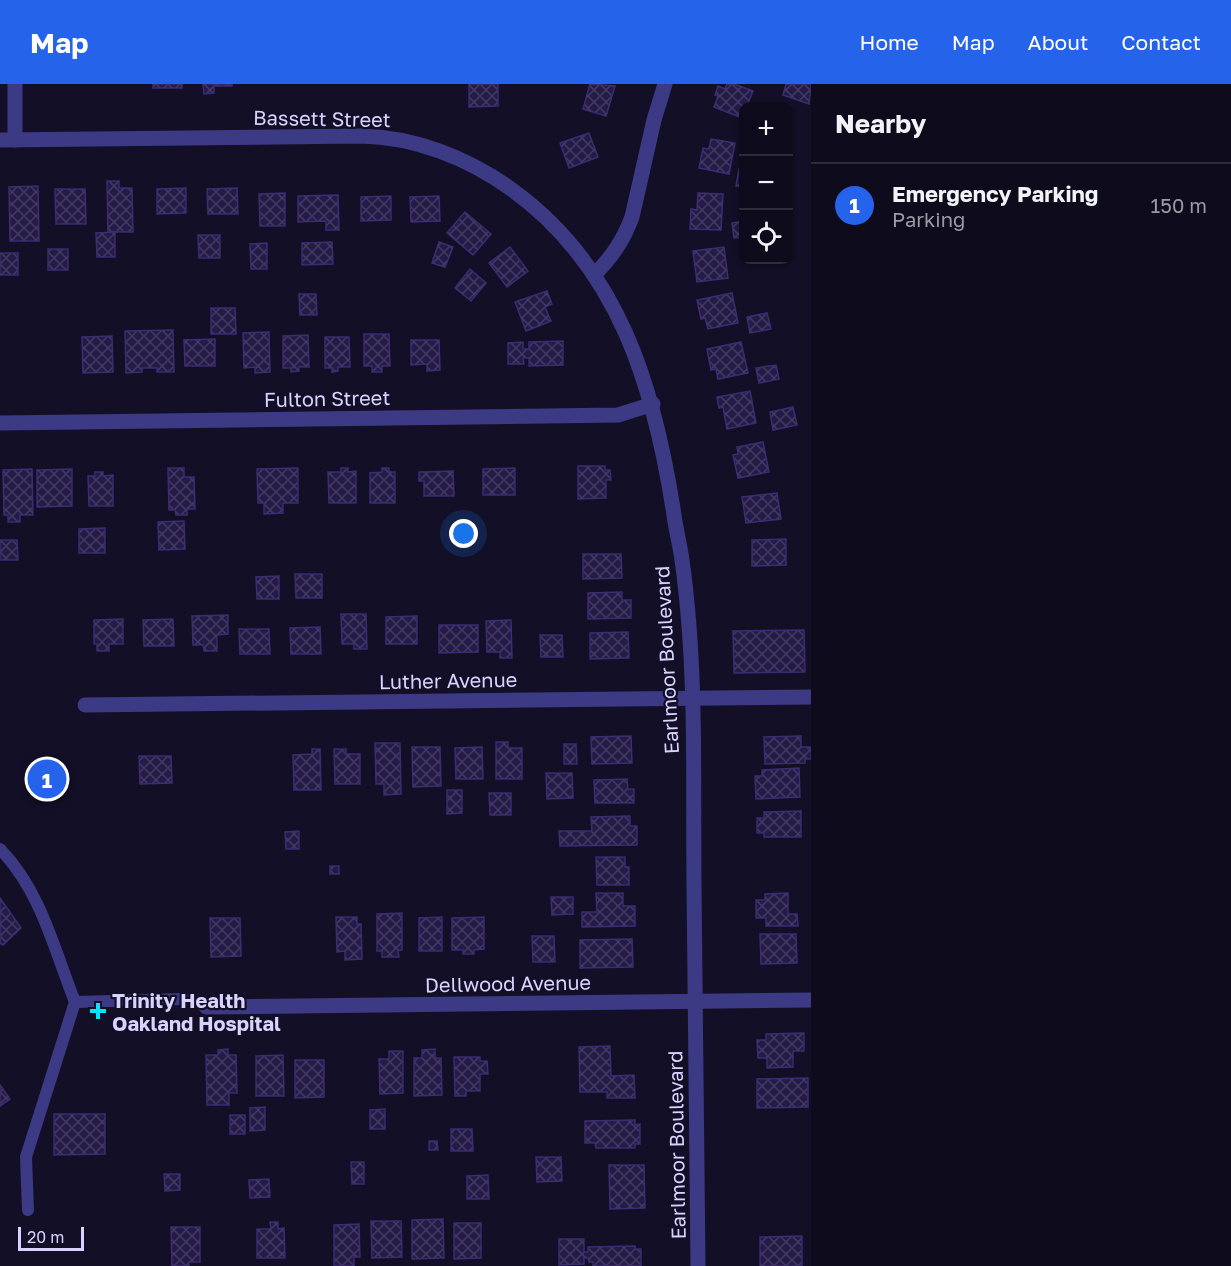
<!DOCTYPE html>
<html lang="en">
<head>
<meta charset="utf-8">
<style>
  :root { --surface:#0e0b1c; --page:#171425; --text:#f1f3f6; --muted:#9b9ba3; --line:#2e2b3b; --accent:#2563eb }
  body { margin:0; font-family:"Golos Text",sans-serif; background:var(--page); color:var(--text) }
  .controls { position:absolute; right:18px; top:18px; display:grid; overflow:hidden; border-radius:12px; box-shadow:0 2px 4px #0004 }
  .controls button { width:54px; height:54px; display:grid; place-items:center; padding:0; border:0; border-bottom:2px solid var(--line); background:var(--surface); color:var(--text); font:30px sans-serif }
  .scale { position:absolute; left:18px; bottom:15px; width:66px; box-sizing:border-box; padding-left:6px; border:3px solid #d9d4ff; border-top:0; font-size:16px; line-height:21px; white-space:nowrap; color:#d9d4ff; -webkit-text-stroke:4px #130f26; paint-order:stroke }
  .you { position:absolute; left:464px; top:450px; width:21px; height:21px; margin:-15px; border:4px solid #fff; border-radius:50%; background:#1a73e8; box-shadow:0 0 0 9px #1a73e833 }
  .badge { display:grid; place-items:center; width:39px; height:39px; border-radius:50%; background:var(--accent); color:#fff; font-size:20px; font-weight:700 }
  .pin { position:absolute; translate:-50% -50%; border:3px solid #fff; box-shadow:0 2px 6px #0006 }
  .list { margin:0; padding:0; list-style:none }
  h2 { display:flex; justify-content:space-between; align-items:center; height:78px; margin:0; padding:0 24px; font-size:26px }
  h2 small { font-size:20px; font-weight:400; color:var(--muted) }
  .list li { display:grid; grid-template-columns:39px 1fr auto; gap:18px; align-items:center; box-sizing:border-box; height:84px; padding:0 24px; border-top:2px solid var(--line) }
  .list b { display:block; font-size:22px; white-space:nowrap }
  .list p { margin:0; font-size:20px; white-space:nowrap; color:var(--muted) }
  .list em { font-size:20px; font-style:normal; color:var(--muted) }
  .icon { flex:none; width:33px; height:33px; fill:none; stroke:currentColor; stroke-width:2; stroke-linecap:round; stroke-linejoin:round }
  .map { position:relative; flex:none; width:811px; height:1182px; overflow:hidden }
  header { display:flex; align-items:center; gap:36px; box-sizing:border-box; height:84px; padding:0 30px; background:var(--accent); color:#fff }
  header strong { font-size:28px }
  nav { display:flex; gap:33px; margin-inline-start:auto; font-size:21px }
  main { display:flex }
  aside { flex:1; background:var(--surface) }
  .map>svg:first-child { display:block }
  .building { fill:url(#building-cross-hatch); stroke:#3b2d73; stroke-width:1.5 }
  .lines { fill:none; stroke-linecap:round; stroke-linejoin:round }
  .service { stroke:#3d3a85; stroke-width:12 }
  .minor { stroke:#3d3a85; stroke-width:15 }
  .poi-dot { fill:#00e5ff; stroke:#130f26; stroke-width:2 }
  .labels { text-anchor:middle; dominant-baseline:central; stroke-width:4.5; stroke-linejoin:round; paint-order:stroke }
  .street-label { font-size:20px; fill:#d9d4ff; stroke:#130f26 }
  .poi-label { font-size:20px; font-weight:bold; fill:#d9d4ff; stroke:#130f26; text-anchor:start }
</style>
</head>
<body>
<header>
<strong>Map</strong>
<nav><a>Home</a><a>Map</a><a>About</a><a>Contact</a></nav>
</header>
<main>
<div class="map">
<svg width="811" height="1182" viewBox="0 0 811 1182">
  <defs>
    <pattern id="building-cross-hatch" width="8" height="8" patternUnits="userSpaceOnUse" patternTransform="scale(1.5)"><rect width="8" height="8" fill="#241b47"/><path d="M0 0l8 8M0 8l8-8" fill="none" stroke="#433b63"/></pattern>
  </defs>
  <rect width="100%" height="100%" fill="#130f26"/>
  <!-- building -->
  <g class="building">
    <rect x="153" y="0" width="29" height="4"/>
    <path d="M203,0h29v2h-18v7l-10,1z"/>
    <path d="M469,0h29v22l-29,1z"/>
    <path d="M590,0l25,2 -9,30 -23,-7z"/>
    <path d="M727,0h7l19,7 -6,15h-3l-2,12 -28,-11 4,-11 -3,-1 3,-9 7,3z"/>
    <path d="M786,0h25l-2,20 -26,-9z"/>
    <path d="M589,49l9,24 -29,11 -9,-25z"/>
    <path d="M711,55l24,4 -6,31 -30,-6 4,-20 6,1z"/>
    <path d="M739,85l5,1v17l-8,-1z"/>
    <path d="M107,97h12v7h13l1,44h-25z"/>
    <path d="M38,102l1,55h-29l-1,-54z"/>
    <path d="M186,104v25l-29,1v-25z"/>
    <path d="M237,104l1,26h-30l-1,-25z"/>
    <path d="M55,105h30l1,35h-30z"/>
    <path d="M285,109v33h-25l-1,-32z"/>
    <path d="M698,109l25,1 -2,36 -31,-1 1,-20 6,1z"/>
    <path d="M338,111l1,35h-13v-9l-28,1v-26z"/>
    <path d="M391,112v24l-30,1v-24z"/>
    <path d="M439,112l1,25 -29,1 -1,-25z"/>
    <path d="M465,128l26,22 -18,21 -26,-22z"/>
    <path d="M744,137v16l-10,1 -2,-15z"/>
    <path d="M115,148v25h-18l-1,-24z"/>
    <path d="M198,151h22v23h-21z"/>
    <path d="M332,158l1,22 -31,1v-22z"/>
    <path d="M439,158l14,5 -8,20 -13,-4z"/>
    <path d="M267,159v26h-16l-1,-25z"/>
    <path d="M510,163l18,24 -21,16 -18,-24z"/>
    <path d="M724,163l4,31 -31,4 -4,-31z"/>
    <rect x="48" y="165" width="20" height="21"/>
    <rect x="0" y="169" width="18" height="22"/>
    <path d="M470,185l16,14 -15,18 -16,-13z"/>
    <path d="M547,207l5,13 -7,3 6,14 -25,10 -11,-29z"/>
    <path d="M732,209l6,30 -30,6 -3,-11 -4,1 -4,-19z"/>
    <path d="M299,210h17l1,21h-17z"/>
    <path d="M211,224h24l1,26h-25z"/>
    <path d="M767,229l4,16 -21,4 -3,-16z"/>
    <path d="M173,246l1,42h-17v-4h-15v4l-16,1 -1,-42z"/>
    <path d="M269,248l1,40 -15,1v-6l-11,1 -1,-35z"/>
    <path d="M364,250h25l1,32h-8v6h-10v-6h-8z"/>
    <path d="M308,251l1,32h-10v4l-8,1v-4h-8v-32z"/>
    <path d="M112,252l1,36 -30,1 -1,-36z"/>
    <path d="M325,253h24l1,30h-12v4l-6,1v-4h-7z"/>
    <path d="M215,255v27h-30l-1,-26z"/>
    <path d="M411,256h28l1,30 -13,1v-7l-16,1z"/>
    <path d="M563,257v24l-34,1v-8h-6l1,6h-16v-21l15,-1v7h6v-7z"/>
    <path d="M741,258l7,31 -30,6 -2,-10 -5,1 -4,-21z"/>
    <path d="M776,281l3,14 -20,4 -3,-15z"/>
    <path d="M750,307l6,32 -29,6 -4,-22 -4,1 -2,-11z"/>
    <path d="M793,323l4,18 -24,5 -3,-18z"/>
    <path d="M763,358l6,30 -31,6 -5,-23 5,-1 -1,-7z"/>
    <path d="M578,382h27v4h5l1,10h-5v18l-28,1z"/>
    <path d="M168,384h16v9h10l1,32h-8v6h-11l-1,-5h-6z"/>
    <path d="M298,384v35h-15v10l-19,1v-11h-6l-1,-34z"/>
    <path d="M341,384h7v4l8,-1v32h-27l-1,-31h13z"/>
    <path d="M382,384h7v4h6v31h-25v-30l12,-1z"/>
    <path d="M515,384v27h-32v-26z"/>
    <path d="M32,385l1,46h-13v7h-12v-7h-4l-1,-45z"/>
    <path d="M72,385v37l-35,1v-37z"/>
    <path d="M453,387l1,25h-30v-15h-5v-9z"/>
    <path d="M95,388h8v4l10,-1v31h-24l-1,-30h7z"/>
    <path d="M777,409l4,26 -35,4 -4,-26z"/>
    <path d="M184,437l1,28 -26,1 -1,-28z"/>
    <path d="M105,444v25h-26v-24z"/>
    <path d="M786,455v26l-34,1v-26z"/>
    <path d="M0,456h17l1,20h-18z"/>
    <path d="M583,470h38l1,24 -39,1z"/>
    <path d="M295,490h27v24h-26z"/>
    <path d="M279,492v23h-22l-1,-22z"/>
    <path d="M622,508v8h9v18l-43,1v-26z"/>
    <path d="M341,530h25l1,35h-13v-5h-12z"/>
    <path d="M228,531v19l-11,1v16h-13l-1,-6h-10l-1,-29z"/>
    <path d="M417,532v28h-31v-27z"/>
    <path d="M123,535v25h-14v7h-12v-7h-3v-24z"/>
    <path d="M173,535l1,27h-30l-1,-26z"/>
    <path d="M511,536l1,38h-12v-6h-13l-1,-31z"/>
    <path d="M439,541h39v27l-39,1z"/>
    <path d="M320,543l1,27h-30l-1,-26z"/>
    <path d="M239,545h30l1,25h-30z"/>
    <path d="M804,546l1,42 -71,1 -1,-42z"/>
    <path d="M628,548l1,26 -39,1v-26z"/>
    <path d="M540,551h22l1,22h-22z"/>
    <path d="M631,652l1,27 -40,1 -1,-27z"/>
    <path d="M801,652v11h10v12h-6v4l-40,1 -1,-27z"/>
    <path d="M496,658h12v6h14v31h-26z"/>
    <path d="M375,659h25l1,51 -17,1v-11h-8z"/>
    <path d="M564,660h12l1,20h-13z"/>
    <path d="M412,663h28l1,39 -28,1z"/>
    <path d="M482,663l1,32h-27l-1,-31z"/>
    <path d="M312,665h8l1,41h-27l-1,-35 19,-1z"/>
    <path d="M334,665h12v5h14v30h-25z"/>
    <path d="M139,672h32l1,27 -32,1z"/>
    <path d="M799,684l1,29 -44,2 -1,-23h7v-6z"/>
    <path d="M546,689h26l1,25 -26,1z"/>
    <path d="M627,695l1,10h6v14h-39l-1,-23z"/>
    <path d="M447,706h15v23l-15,1z"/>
    <path d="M489,709h22v22h-21z"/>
    <path d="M801,727v26h-37v-4h-7v-15h7v-6z"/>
    <path d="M630,732v10h7v19l-77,1 -1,-15h33l-1,-14z"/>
    <path d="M299,747v18h-13l-1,-17z"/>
    <path d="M596,773h29v10h4v18h-32z"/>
    <rect x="330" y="782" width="9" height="8"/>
    <path d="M596,809h27v13h12v20l-53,1v-15h15z"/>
    <path d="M788,809v21h9l1,12h-32v-8h-10v-18h9v-6z"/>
    <path d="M551,813h22v17l-21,1z"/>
    <path d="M0,814l21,30 -18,17 -3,-2z"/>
    <path d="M402,829v37l-4,1 1,6h-17v-6h-5v-37z"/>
    <path d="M336,833h21v7h4l1,35 -17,1v-9l-8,1z"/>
    <path d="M442,833v34h-23v-33z"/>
    <path d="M484,833v32l-10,1v4h-11v-4h-11v-32z"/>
    <path d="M210,834h30l1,38 -30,1z"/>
    <path d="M760,850h36l1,29 -36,1z"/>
    <path d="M532,852h22l1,26h-22z"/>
    <path d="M632,855l1,28 -53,1v-28z"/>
    <path d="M804,949v18h-11v16l-26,1v-10h-9l-1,-18h9v-6z"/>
    <path d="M610,962l1,30 23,-1 1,23h-28v-6h-27l-1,-45z"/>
    <path d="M228,965v6h8l1,38h-8v12h-22l-1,-50h12v-5z"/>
    <path d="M435,965v9h6l1,37 -28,1v-38h8v-8z"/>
    <path d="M389,967h14v42l-23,1 -1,-35h10z"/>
    <path d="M283,971l1,41h-28v-40z"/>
    <path d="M454,973h26v4h7l1,13h-8v17h-14v5h-11z"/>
    <path d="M295,976h29v37l-29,1z"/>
    <path d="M808,994v29l-51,1v-29z"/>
    <path d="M0,1001l10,14 -10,7z"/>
    <path d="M265,1023v23l-15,1v-23z"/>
    <path d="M385,1025v20h-15v-19z"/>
    <path d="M54,1030h51v40l-51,1z"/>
    <rect x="230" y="1031" width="15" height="19"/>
    <path d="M635,1036v5l5,-1v20h-5v4h-39l-1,-5h-10v-22z"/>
    <path d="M451,1045h21l1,22h-22z"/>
    <path d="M429,1057h8l1,9h-9z"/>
    <path d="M536,1073h25l1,24 -25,1z"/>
    <path d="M351,1078h13v22h-12z"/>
    <path d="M609,1081h35l1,43 -35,1z"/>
    <path d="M164,1090h16v16l-15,1z"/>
    <path d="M488,1091l1,24h-22v-23z"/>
    <path d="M269,1095l1,18 -20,1 -1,-18z"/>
    <path d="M443,1135l1,39 -32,1v-39z"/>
    <path d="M371,1137h30l1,36 -30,1z"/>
    <path d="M270,1138h8v7l6,-1 1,30h-28v-29h14z"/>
    <path d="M454,1139h27v35l-27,1z"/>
    <path d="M359,1140l1,33h-6v9h-20v-41z"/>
    <path d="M171,1143h29v35h-11v4h-17z"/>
    <path d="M802,1152v30h-42v-29z"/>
    <path d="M559,1155h25v13h4v-5l47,-1v3h6v17h-48v-4h-4l-1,-4h-4v6l-25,1z"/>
  </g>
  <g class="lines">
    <!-- service -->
    <g class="service">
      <path d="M0,765c41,42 54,100 75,153l109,-3"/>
      <path d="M28,1126l-2,-53 49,-155"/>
    </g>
    <!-- minor -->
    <g class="minor">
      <path d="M15,0v56"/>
      <path d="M0,56l361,-4c54,1 107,22 150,53 109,78 144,201 163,326 2,15 6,30 8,45 15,107 11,216 12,324 1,127 3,255 4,382"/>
      <path d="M594,191c18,-18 29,-34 38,-58l22,-97 11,-36"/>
      <path d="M0,339l618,-8 35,-11"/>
      <path d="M85,621l726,-8"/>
      <path d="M206,923l605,-7"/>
    </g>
  </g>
  <!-- markers -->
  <path class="poi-dot" d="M95 918h6v6h6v6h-6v6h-6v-6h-6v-6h6z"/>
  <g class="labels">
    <!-- street labels -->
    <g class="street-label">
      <text transform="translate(322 34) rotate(1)">Bassett Street</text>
      <text transform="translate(327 314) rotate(-1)">Fulton Street</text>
      <text transform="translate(666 576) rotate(-93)">Earlmoor Boulevard</text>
      <text transform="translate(448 596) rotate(-1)">Luther Avenue</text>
      <text transform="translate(508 899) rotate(-1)">Dellwood Avenue</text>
      <text transform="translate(676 1061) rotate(-91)">Earlmoor Boulevard</text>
    </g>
    <!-- poi labels -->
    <g class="poi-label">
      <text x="112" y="916">Trinity Health<tspan x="112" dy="23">Oakland Hospital</tspan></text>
    </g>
  </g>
</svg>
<div class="controls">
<button>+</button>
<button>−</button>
<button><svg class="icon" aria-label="locate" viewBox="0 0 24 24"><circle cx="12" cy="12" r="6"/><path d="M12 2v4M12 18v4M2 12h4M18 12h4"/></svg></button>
</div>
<div class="scale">20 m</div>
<div class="you"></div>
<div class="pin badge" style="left:47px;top:695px">1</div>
</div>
<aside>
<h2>Nearby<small></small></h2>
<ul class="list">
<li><span class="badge">1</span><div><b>Emergency Parking</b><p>Parking</p></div><em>150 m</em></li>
</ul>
</aside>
</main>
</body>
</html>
